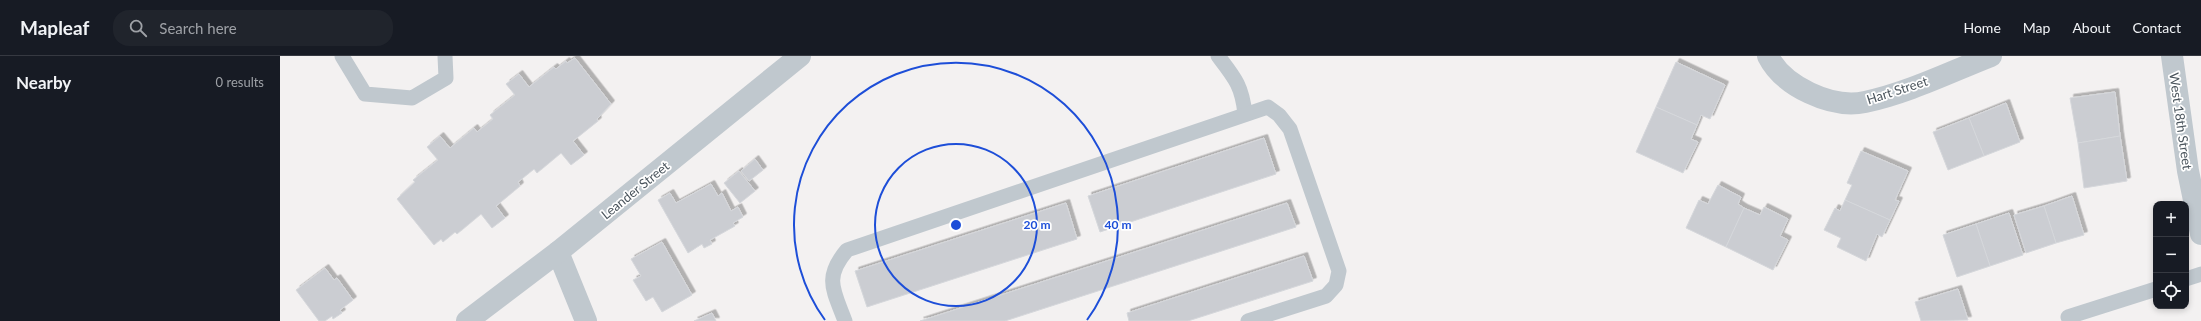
<!DOCTYPE html>
<html lang="en">
<head>
<meta charset="utf-8">
<style>
  :root { --surface:#171b24; --page:#20242c; --text:#f1f3f6; --muted:#9ea1a6; --line:#363941 }
  body { margin:0; font-family:Lato,sans-serif; background:var(--page); color:var(--text) }
  .controls { position:absolute; right:12px; bottom:12px; display:grid; overflow:hidden; border-radius:8px; box-shadow:0 2px 6px #0003 }
  .controls button { width:36px; height:36px; display:grid; place-items:center; padding:0; border:0; border-bottom:1px solid var(--line); background:var(--surface); color:var(--text); font:20px sans-serif }
  .list { margin:0; padding:0; list-style:none }
  h2 { display:flex; justify-content:space-between; align-items:center; height:52px; margin:0; padding:0 16px; font-size:17px }
  h2 small { font-size:13px; font-weight:400; color:var(--muted) }
  .icon { flex:none; width:22px; height:22px; fill:none; stroke:currentColor; stroke-width:2; stroke-linecap:round; stroke-linejoin:round }
  .map { position:relative; flex:none; width:1921px; height:265px; overflow:hidden }
  header { display:flex; align-items:center; gap:24px; box-sizing:border-box; height:56px; padding:0 20px; background:var(--surface); border-bottom:1px solid var(--line) }
  header strong { font-size:19px }
  nav { display:flex; gap:22px; margin-inline-start:auto; font-size:14px }
  .search { width:280px; height:36px; background:var(--page); display:flex; align-items:center; gap:10px; box-sizing:border-box; padding:0 14px; border-radius:16px; color:var(--muted); font-size:15px }
  main { display:flex }
  aside { flex:1; background:var(--surface) }
  .map>svg:first-child { display:block }
  .building { fill:#cbcdd2; stroke:#d5d7db; filter:url(#shadow) }
  .lines { fill:none; stroke-linecap:round; stroke-linejoin:round }
  .service { stroke:#c0c8ce; stroke-width:15 }
  .minor { stroke:#c0c8ce; stroke-width:22 }
  .ring { fill:none; stroke:#1d4ed8; stroke-width:2 }
  .labels { text-anchor:middle; dominant-baseline:central; stroke-width:3.5; stroke-linejoin:round; paint-order:stroke }
  .street-label { font-size:13px; fill:#4a545c; stroke:#fff }
  .centre { fill:#1d4ed8; stroke:#fff; stroke-width:2 }
  .ring-label { font-size:12px; text-anchor:middle; font-weight:bold; fill:#1d4ed8; stroke:#fff; stroke-width:3.5; stroke-linejoin:round; paint-order:stroke }
</style>
</head>
<body>
<header>
<strong>Mapleaf</strong>
<div class="search"><svg class="icon" aria-label="search" viewBox="0 0 24 24"><circle cx="10" cy="10" r="6"/><path d="M15 15l6 6"/></svg>Search here</div>
<nav><a>Home</a><a>Map</a><a>About</a><a>Contact</a></nav>
</header>
<main>
<aside>
<h2>Nearby<small>0 results</small></h2>
<ul class="list">
</ul>
</aside>
<div class="map">
<svg width="1921" height="265" viewBox="0 0 1921 265">
  <defs>
    <filter id="shadow"><feDropShadow dx="3.5" dy="-3.5" stdDeviation="0" flood-color="#0004"/></filter>
  </defs>
  <rect width="100%" height="100%" fill="#f3f1f1"/>
  <!-- building -->
  <g class="building">
    <path d="M295,2l36,46 -14,15 1,2 -25,20 11,14 -13,10 -10,-12 -24,20 -3,-4 -16,13 2,4 -24,20 9,12 -13,10 -11,-14 -24,20 -2,-2 -12,10 -2,-3 -7,6 -37,-46 18,-17 -2,-2 25,-20 -11,-13 13,-11 10,12 24,-20 3,4 16,-13 -3,-4 25,-20 -9,-11 13,-10 10,13 25,-20 2,2 10,-8 1,2z"/>
    <path d="M1396,6l49,23 -15,34 -9,-4 -4,10 -41,-18z"/>
    <path d="M1835,36l5,44 -42,7 -8,-45z"/>
    <path d="M1726,47l14,39 -36,14 -15,-38z"/>
    <path d="M1376,51l41,18 -6,14 7,3 -15,31 -47,-21z"/>
    <path d="M1689,62l15,38 -36,14 -15,-38z"/>
    <path d="M1840,80l7,45 -43,7 -6,-45z"/>
    <path d="M984,82l12,36 -176,58 -12,-36z"/>
    <path d="M1581,95l47,20 -13,29 4,1 -9,19 -45,-20 7,-15 -5,-2z"/>
    <path d="M475,103l8,11 -14,11 -8,-10z"/>
    <path d="M459,115l16,20 -15,12 -16,-20z"/>
    <path d="M431,128l7,12 4,-3 9,18 7,-4 5,10 -10,6 2,3 -25,14 2,4 -8,4 -2,-4 -14,9 -30,-53 12,-7 6,10z"/>
    <path d="M1438,129l23,12 -3,7 6,4 -18,39 -40,-19 13,-28 9,4z"/>
    <path d="M1792,140l12,39 -28,8 -12,-37z"/>
    <path d="M1565,144l45,20 -8,17 -5,-3 -11,27 -29,-14 4,-9 -17,-8 11,-22 5,3z"/>
    <path d="M786,147l11,36 -210,68 -12,-36z"/>
    <path d="M1007,147l9,24 -291,94h-85z"/>
    <path d="M1764,150l12,37 -30,10 -12,-38z"/>
    <path d="M1484,151l24,12 -8,17 8,4 -15,30 -47,-23 18,-39 16,7z"/>
    <path d="M1729,157l14,42 -33,11 -14,-42z"/>
    <path d="M1696,168l14,42 -33,11 -14,-42z"/>
    <path d="M382,186l30,53 -30,17 -9,-15 -7,4 -13,-21 8,-4 -10,-17z"/>
    <path d="M1024,200l9,25 -125,40h-59l-2,-8z"/>
    <path d="M45,212l9,12 3,-2 16,22 -13,10 2,3 -9,6 -1,-3 -7,5h-6l-23,-31z"/>
    <path d="M1678,233l10,31 -47,1 -6,-19z"/>
    <path d="M432,257l4,8h-22z"/>
  </g>
  <g class="lines">
    <!-- service -->
    <g class="service">
      <path d="M62,0l23,38 47,4 34,-20 -1,-22"/>
      <path d="M938,0c17,22 24,30 27,58"/>
      <path d="M1906,223l15,-5"/>
      <path d="M1788,261l88,-28"/>
      <path d="M565,265c-11,-30 -22,-43 2,-71l421,-143 11,8 11,14 49,142 -3,14 -10,11 -78,25"/>
    </g>
    <!-- minor -->
    <g class="minor">
      <path d="M1488,0c15,30 63,53 97,46 43,-9 85,-30 126,-46"/>
      <path d="M1892,0l16,115 13,63"/>
      <path d="M278,196l28,69"/>
      <path d="M187,265l91,-69 242,-196"/>
    </g>
  </g>
  <!-- distance rings -->
  <g class="ring">
    <circle cx="676" cy="169" r="81"/>
    <path d="M545 264A162 162 0 1 1 807 264"/>
  </g>
  <g class="labels">
    <!-- street labels -->
    <g class="street-label">
      <text transform="translate(1617 34) rotate(-18)">Hart Street</text>
      <text transform="translate(1901 65) rotate(82)">West 18th Street</text>
      <text transform="translate(355 134) rotate(-39)">Leander Street</text>
    </g>
  </g>
  <circle cx="676" cy="169" r="6" class="centre"/>
  <g class="ring-label">
    <text x="757" y="173">20 m</text>
    <text x="838" y="173">40 m</text>
  </g>
</svg>
<div class="controls">
<button>+</button>
<button>−</button>
<button><svg class="icon" aria-label="locate" viewBox="0 0 24 24"><circle cx="12" cy="12" r="6"/><path d="M12 2v4M12 18v4M2 12h4M18 12h4"/></svg></button>
</div>
</div>
</main>
</body>
</html>
